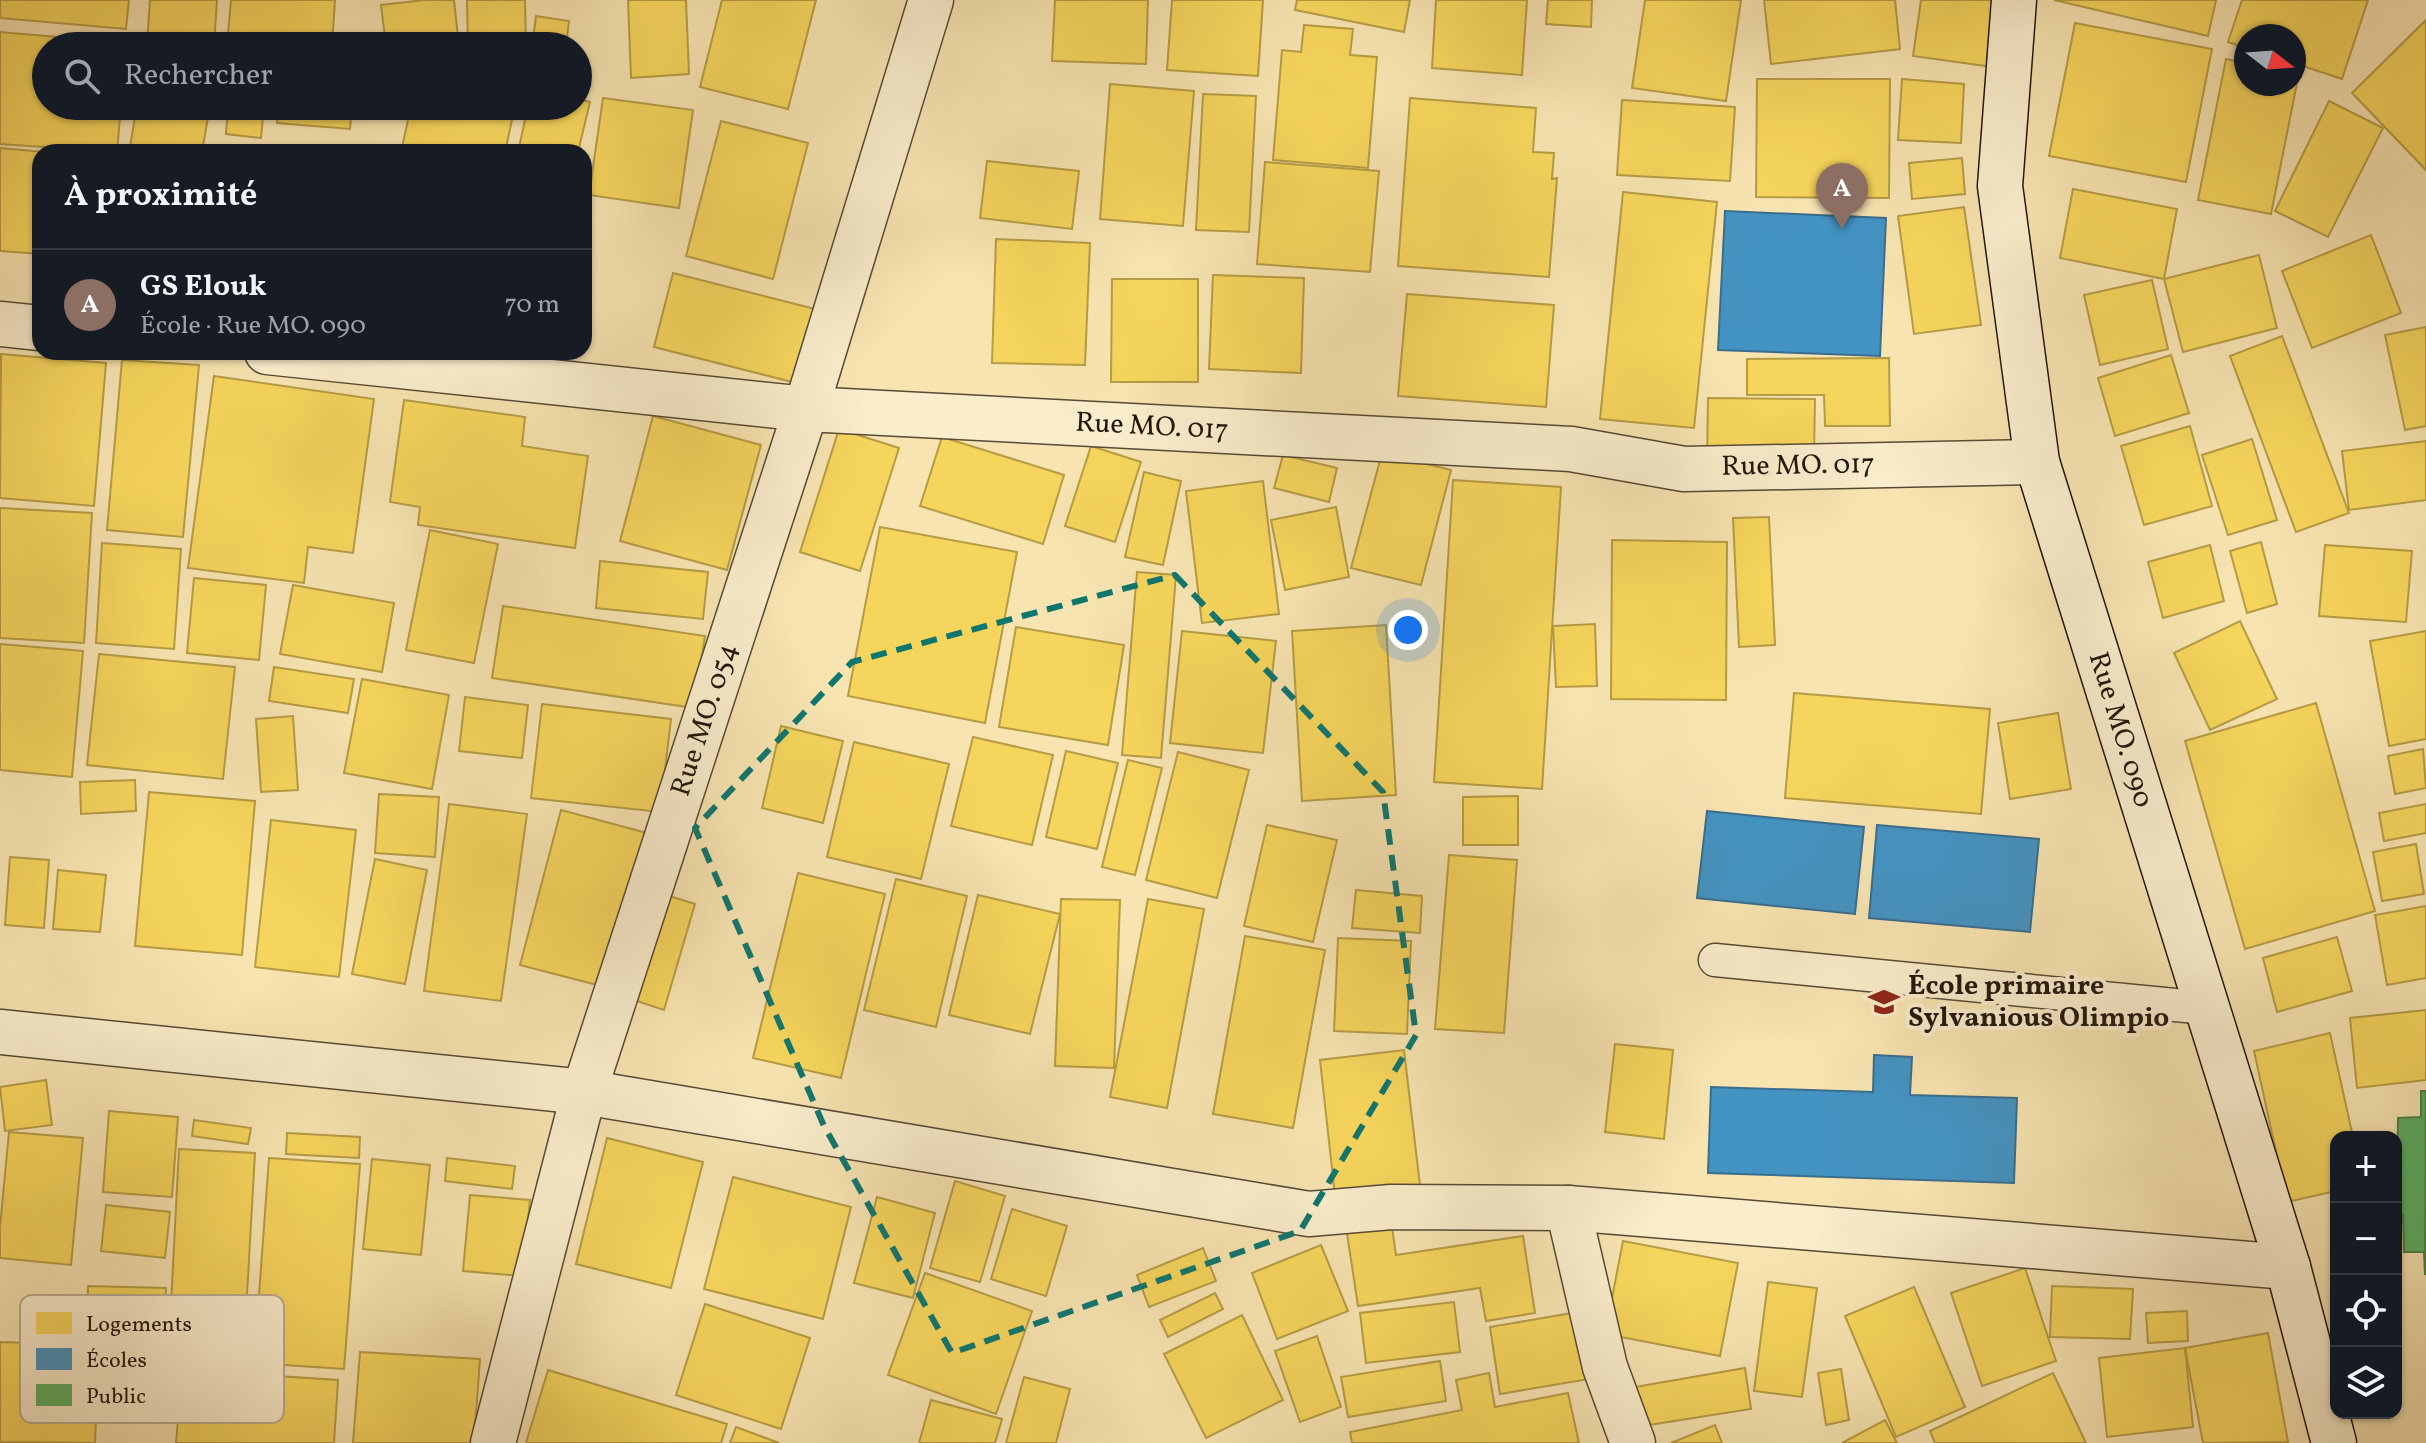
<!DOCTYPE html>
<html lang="fr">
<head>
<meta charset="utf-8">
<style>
  :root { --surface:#171b24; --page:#20242c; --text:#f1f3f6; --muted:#9ea1a6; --line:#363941; --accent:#db2777 }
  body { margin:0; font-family:Vollkorn,serif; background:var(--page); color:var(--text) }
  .controls { position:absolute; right:24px; bottom:24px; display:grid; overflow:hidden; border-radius:16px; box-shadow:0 2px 6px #0004 }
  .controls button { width:72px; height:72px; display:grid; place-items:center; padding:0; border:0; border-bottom:2px solid var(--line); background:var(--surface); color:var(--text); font:40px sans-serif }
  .compass { position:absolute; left:2234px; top:24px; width:72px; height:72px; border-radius:50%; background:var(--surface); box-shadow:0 2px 6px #0004; rotate:107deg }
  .you { position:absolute; left:1408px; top:630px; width:28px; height:28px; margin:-20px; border:6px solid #fff; border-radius:50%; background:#1a73e8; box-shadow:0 0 0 12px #1a73e833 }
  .badge { display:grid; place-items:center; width:52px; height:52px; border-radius:50%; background:var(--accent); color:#fff; font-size:26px; font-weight:700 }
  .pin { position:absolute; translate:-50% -66px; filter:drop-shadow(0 2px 4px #0008) }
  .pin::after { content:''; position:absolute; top:42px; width:28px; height:24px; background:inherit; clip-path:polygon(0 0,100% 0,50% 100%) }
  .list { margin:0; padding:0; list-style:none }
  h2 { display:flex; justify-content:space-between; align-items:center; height:104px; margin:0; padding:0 32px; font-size:34px }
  h2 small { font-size:26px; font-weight:400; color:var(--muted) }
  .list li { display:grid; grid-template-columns:52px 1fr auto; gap:24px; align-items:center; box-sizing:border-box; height:112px; padding:0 32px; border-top:2px solid var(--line) }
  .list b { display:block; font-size:30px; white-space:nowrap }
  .list p { margin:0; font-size:26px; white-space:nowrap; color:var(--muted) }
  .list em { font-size:26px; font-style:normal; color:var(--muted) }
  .icon { flex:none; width:44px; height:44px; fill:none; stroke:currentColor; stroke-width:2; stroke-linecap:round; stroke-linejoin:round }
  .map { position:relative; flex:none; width:2426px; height:1443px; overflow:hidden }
  .search { position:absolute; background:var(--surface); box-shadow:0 2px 6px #0004; left:32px; top:32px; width:560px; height:88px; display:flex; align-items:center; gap:20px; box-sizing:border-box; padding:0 28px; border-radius:44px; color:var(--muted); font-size:30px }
  .panel { position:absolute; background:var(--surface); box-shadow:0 2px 6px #0004; left:32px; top:144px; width:560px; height:216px; border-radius:24px }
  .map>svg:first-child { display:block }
  .homes { fill:#f6d55c; stroke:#b69c44; stroke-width:2 }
  .schools { fill:#4393c3; stroke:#396e8c; stroke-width:2 }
  .public { fill:#5aae61; stroke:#498048; stroke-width:2 }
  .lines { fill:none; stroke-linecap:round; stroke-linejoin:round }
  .lane-casing { stroke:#564a35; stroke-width:35 }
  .street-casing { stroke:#564a35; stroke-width:47 }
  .secondary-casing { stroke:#21160c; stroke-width:47 }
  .lane { stroke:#faedcc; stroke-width:32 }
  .street { stroke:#faedcc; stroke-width:44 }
  .secondary { stroke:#faedcc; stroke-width:44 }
  .marked { fill:none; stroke:#0f766e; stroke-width:6; stroke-dasharray:16 10; stroke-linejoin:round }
  .labels { text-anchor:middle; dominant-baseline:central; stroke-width:8; stroke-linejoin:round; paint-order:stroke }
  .street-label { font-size:28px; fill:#21160c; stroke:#faedcc }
  .poi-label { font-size:28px; font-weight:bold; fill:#21160c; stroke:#faedcc; text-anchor:start }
  .key { fill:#faedcc; stroke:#b9ac92; stroke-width:2 }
  .key-label { font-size:22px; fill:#21160c }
</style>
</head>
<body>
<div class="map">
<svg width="2426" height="1443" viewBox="0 0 2426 1443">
  <rect width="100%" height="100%" fill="#f7e4b1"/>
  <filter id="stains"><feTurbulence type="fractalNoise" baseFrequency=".0025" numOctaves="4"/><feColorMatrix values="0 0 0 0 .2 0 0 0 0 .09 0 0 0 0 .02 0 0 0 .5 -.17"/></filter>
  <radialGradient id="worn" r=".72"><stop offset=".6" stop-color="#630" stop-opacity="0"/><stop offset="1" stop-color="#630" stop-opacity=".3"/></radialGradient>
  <!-- homes -->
  <g class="homes">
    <path d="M0,0h129l-3,29 -126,-11z"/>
    <path d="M150,0h67l-3,46 -67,-2z"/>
    <path d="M231,0h104l-3,46h-105z"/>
    <path d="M425,0h29l5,46h-73l-5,-41z"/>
    <path d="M467,0h58l1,46h-58z"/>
    <path d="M628,0h58l3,74 -58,4z"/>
    <path d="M722,0h94l-28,109 -88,-22z"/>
    <path d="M1055,0h93l-2,64 -94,-3z"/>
    <path d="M1172,0h91l-5,76 -91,-6z"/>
    <path d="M1297,0h113l-6,32 -109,-22z"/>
    <path d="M1436,0h91l-5,75 -90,-7z"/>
    <path d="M1548,0h44l-1,27 -45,-3z"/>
    <path d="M1645,0h96l-15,101 -94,-13z"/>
    <path d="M1764,0h131l5,49 -129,15z"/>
    <path d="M1921,0h81l-9,67 -80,-11z"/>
    <path d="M2054,0h162l-8,36z"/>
    <path d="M2242,0h126l-26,79 -48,-16v-27h-48v12l-18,-6z"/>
    <path d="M536,16l33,5 -3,25h-34z"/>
    <path d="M2426,20v150l-74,-77z"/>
    <path d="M2075,23l137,26 -26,133 -137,-26z"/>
    <path d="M1304,25l49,4 -3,26 27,2 -9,111 -95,-8 9,-110 19,2z"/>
    <path d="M0,32l126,11v3h-80v60h75l-4,46 -117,-8z"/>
    <path d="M2226,59l20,4v21h48v-12l5,1 -28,141 -73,-14z"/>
    <path d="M1757,79h133l-1,119 -133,-1z"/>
    <path d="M1902,79l62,5 -3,59 -63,-3z"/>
    <path d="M1110,84l84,7 -11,135 -83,-7z"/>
    <path d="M1203,94l53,2 -7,136 -53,-2z"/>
    <path d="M603,98l90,12 -14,98 -90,-13z"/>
    <path d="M1410,98l126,10 -3,44 21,1 -2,26 5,-1 -8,99 -151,-11z"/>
    <path d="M578,99l12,3 -12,50h-60l10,-46h50z"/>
    <path d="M1622,100l113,7 -5,74 -113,-6z"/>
    <path d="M2329,101l54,27 -55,109 -53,-26z"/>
    <path d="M137,106h73l-8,46h-73z"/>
    <path d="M228,106h36l-3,32 -35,-4z"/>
    <path d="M279,106h73l-2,23 -73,-6z"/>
    <path d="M411,106h104l-10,46h-104z"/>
    <path d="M721,121l87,22 -35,136 -87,-23z"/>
    <path d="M0,148l45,4h-5v102l-40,-3z"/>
    <path d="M1962,158l3,36 -53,5 -3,-36z"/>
    <path d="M987,161l92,10 -7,58 -92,-11z"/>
    <path d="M1265,162l114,9 -9,101 -113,-8z"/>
    <path d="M2073,189l104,20 -13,70 -104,-21z"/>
    <path d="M1623,192l94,10 -23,226 -94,-9z"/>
    <path d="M1964,207l17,118 -67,9 -16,-118z"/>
    <path d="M2371,235l30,78 -89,35 -30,-77z"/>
    <path d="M996,239l94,4 -5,122 -93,-2z"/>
    <path d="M2259,255l18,73 -94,24 -19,-73z"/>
    <path d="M673,273l142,36 -19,74 -142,-36z"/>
    <path d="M1213,275l91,3 -3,95 -92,-4z"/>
    <path d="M1112,279h86v103h-87z"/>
    <path d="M2152,280l16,69 -68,16 -16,-70z"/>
    <path d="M1407,294l147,11 -8,102 -148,-11z"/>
    <path d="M2426,327v99l-21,4 -20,-95z"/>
    <path d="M2282,336l67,177 -53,19 -66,-176z"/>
    <path d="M1,354l105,9 -12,143 -94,-8z"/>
    <path d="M2171,355l18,58 -74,23 -17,-58z"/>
    <path d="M1889,358l1,68h-65l-1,-31h-77v-36z"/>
    <path d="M122,360l77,5 -16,172 -76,-7z"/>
    <path d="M214,376l160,23 -21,154 -45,-6 -4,36 -116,-15z"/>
    <path d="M1708,398l107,1 -1,58 -107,-2z"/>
    <path d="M404,400l121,17 -3,29 66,10 -13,92 -157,-23 2,-18 -30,-5z"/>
    <path d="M653,416l108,29 -34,125 -107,-29z"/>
    <path d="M2190,426l22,80 -68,19 -23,-79z"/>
    <path d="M839,429l60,19 -39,123 -60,-19z"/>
    <path d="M942,437l122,38 -21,69 -123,-38z"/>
    <path d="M2252,439l25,81 -49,15 -26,-80z"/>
    <path d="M2426,441v59l-77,10 -7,-59z"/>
    <path d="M1091,446l50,16 -26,80 -50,-16z"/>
    <path d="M1382,453l69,17 -30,115 -70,-17z"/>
    <path d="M1283,455l54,13 -8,34 -55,-14z"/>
    <path d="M1144,472l37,9 -18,84 -38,-8z"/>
    <path d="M1453,480l108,7 -19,302 -108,-7z"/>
    <path d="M1263,481l16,133 -77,9 -16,-132z"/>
    <path d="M1336,507l13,70 -64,13 -14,-70z"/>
    <path d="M0,508l92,5 -8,130 -84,-5z"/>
    <path d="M1769,517l6,128 -36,2 -6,-129z"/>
    <path d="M880,527l137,25 -32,171 -137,-27z"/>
    <path d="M430,530l68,14 -24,119 -68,-13z"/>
    <path d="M1612,540l115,2 -1,158 -115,-1z"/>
    <path d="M2261,542l16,62 -30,9 -17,-62z"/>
    <path d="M102,543l79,6 -7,100 -78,-6z"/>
    <path d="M2210,545l14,56 -61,17 -15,-56z"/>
    <path d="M2325,545l87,6 -6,71 -87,-6z"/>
    <path d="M600,561l108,11 -5,47 -107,-11z"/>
    <path d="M1137,572l39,3 -15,183 -39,-3z"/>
    <path d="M194,578l72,7 -7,75 -72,-7z"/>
    <path d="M293,585l101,18 -12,69 -102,-18z"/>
    <path d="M503,606l202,30 -11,72 -202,-30z"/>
    <path d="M2240,621l37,78 -67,31 -36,-77z"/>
    <path d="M1595,624l2,62 -41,1 -3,-61z"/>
    <path d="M1386,625l10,170 -94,6 -10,-170z"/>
    <path d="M1016,627l108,18 -16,100 -109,-18z"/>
    <path d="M1182,631l94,10 -13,112 -93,-10z"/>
    <path d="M2426,631v108l-37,7 -19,-105z"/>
    <path d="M0,644l83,7 -11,126 -72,-7z"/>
    <path d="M99,654l136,13 -12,112 -136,-14z"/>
    <path d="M274,667l80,12 -6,34 -79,-12z"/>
    <path d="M362,679l87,16 -17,94 -88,-16z"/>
    <path d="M1794,693l196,16 -9,105 -196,-16z"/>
    <path d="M465,697l63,8 -6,53 -63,-7z"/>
    <path d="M2316,703l59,208 -130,38 -60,-208z"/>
    <path d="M542,704l129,15 -11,93 -129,-14z"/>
    <path d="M2058,713l13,76 -61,10 -12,-76z"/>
    <path d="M293,716l5,74 -37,2 -5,-73z"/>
    <path d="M781,726l62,15 -20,82 -61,-15z"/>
    <path d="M973,737l80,18 -21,90 -81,-19z"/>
    <path d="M854,742l95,22 -28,115 -94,-22z"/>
    <path d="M2423,749l3,39 -31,6 -7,-38z"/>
    <path d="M1066,751l52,12 -21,86 -51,-12z"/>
    <path d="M1178,752l71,18 -32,128 -71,-18z"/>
    <path d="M1128,760l34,8 -27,107 -33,-8z"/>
    <path d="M135,780l1,31 -55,3 -1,-32z"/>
    <path d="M149,792l106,9 -13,154 -107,-9z"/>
    <path d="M379,794l60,3 -4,60 -60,-4z"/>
    <path d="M1518,796v49h-55v-48z"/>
    <path d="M449,804l78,10 -26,187 -77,-10z"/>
    <path d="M2426,804v29l-42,8 -5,-28z"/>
    <path d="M561,810l86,23 -42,154 -85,-22z"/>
    <path d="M271,820l85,10 -17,147 -84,-10z"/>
    <path d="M1267,825l70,15 -24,102 -69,-16z"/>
    <path d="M2416,844l8,50 -42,7 -9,-49z"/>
    <path d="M1449,855l68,5 -13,173 -69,-4z"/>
    <path d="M10,857l39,3 -5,68 -39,-3z"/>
    <path d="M375,859l52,11 -22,114 -53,-10z"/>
    <path d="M58,870l48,5 -6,57 -47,-3z"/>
    <path d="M798,873l87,21 -44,184 -88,-20z"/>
    <path d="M896,879l71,17 -31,131 -72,-17z"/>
    <path d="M1356,890l66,6 -2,37 -68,-5z"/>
    <path d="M663,894l32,10 -31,106 -33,-11z"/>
    <path d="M978,895l82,19 -30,120 -81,-19z"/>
    <path d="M1061,899l59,1 -6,168 -59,-2z"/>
    <path d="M1148,899l56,10 -37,199 -57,-11z"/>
    <path d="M2426,906v72l-39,7 -12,-70z"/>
    <path d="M1245,936l80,14 -32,178 -80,-14z"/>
    <path d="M2337,937l15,54 -75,21 -14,-54z"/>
    <path d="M1338,938l73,3 -4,93 -73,-3z"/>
    <path d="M2426,1010v70l-69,8 -7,-70z"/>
    <path d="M2330,1033l23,104h-17v54l-49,11 -33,-151z"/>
    <path d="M1615,1044l58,6 -9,89 -59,-7z"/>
    <path d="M1404,1050l17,144 -85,11 -16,-145z"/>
    <path d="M46,1080l6,45 -47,6 -5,-44z"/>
    <path d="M109,1111l69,6 -6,80 -69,-5z"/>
    <path d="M194,1120l57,8 -3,16 -56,-8z"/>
    <path d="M9,1132l74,6 -12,127 -71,-7v-31z"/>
    <path d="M287,1133l73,4 -1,21 -73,-4z"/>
    <path d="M607,1138l96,24 -32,126 -95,-24z"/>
    <path d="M179,1149l76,4 -11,195 -75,-5z"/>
    <path d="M269,1158l91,6 -16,205 -90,-6z"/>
    <path d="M447,1158l68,8 -3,23 -67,-8z"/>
    <path d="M372,1159l58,6 -9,90 -58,-6z"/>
    <path d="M733,1177l118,30 -28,112 -119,-30z"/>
    <path d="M955,1181l50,15 -25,86 -50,-14z"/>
    <path d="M470,1195l60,5 -8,76 -59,-5z"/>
    <path d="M877,1197l58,16 -22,85 -59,-15z"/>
    <path d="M106,1205l64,7 -5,46 -64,-7z"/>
    <path d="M1012,1209l55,17 -21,70 -55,-17z"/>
    <path d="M1390,1213l6,42 127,-19 12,77 -49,8 -6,-33 -122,18 -13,-86z"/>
    <path d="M1623,1241l115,22 -18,93 -115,-22z"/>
    <path d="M1321,1245l27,66 -71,28 -25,-66z"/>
    <path d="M1203,1248l13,33 -67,26 -12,-32z"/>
    <path d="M2025,1268l31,93 -74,25 -31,-93z"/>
    <path d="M925,1273l107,38 -36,103 -108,-39z"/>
    <path d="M1768,1282l49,6 -15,109 -48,-6z"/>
    <path d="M88,1286l78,2 -2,37 -77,-2z"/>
    <path d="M2052,1286l81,3 -3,50 -80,-2z"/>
    <path d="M1914,1287l51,120 -69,30 -51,-121z"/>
    <path d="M1215,1293l8,16 -55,28 -8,-17z"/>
    <path d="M1454,1302l6,50 -94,11 -6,-50z"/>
    <path d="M705,1304l105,34 -29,91 -105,-34z"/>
    <path d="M2187,1311l1,30 -40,2 -2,-30z"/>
    <path d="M1578,1312l11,67 -89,15 -10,-67z"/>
    <path d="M1242,1315l41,85 -77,38 -42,-84z"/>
    <path d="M2268,1333l20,109 -85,1 -18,-95z"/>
    <path d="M1317,1336l24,71 -41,15 -25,-71z"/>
    <path d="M0,1342l99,3 -4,98 -95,-1z"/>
    <path d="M2185,1348l8,79 -86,10 -8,-79z"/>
    <path d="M360,1352l120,7 -6,84h-121z"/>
    <path d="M1440,1361l6,40 -98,16 -7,-40z"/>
    <path d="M1745,1368l6,41 -115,18 -7,-39z"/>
    <path d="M1841,1369l8,51 -23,5 -8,-52z"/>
    <path d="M182,1370l156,10 -4,63h-158z"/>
    <path d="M548,1370l179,54 -6,19h-195z"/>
    <path d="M1489,1373l6,34 73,-14 11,50h-227l-2,-11 112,-22 -6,-30z"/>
    <path d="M2053,1373l33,70h-151l-5,-12z"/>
    <path d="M1024,1377l46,12 -14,54h-50z"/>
    <path d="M931,1400l71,19 -7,24h-76z"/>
    <path d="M1885,1420l12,23h-55z"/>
    <path d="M1715,1425l7,18h-51z"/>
    <path d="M736,1427l43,16h-49z"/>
  </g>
  <!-- schools -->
  <g class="schools">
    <path d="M1725,211l161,7 -6,138 -162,-6z"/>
    <path d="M1707,811l157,16 -9,87 -158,-16z"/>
    <path d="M1877,825l162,14 -9,93 -161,-14z"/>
    <path d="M1874,1055l38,2 -2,38 107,3 -3,85 -306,-10 3,-86 162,5z"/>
  </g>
  <!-- public -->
  <path class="public" d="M2421,1091h5l-1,184 -1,-23h-20l-1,-37h-7l2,-97 23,-1z"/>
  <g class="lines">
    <defs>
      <path id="lane" d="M1715,960l491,48"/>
      <g id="street">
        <path d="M0,324l40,4"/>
        <path d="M267,352l539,57 765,40 113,20 353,-7"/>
        <path d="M0,1032l584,60 725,122 82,-7 177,1 720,59"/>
        <path d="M1568,1208l37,159 28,76"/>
        <path d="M493,1443l91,-351 222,-683 125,-409"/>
      </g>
      <path id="secondary" d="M2014,0l-14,186 37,276 251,805 46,176"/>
    </defs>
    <!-- lane casing -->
    <use href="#lane" class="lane-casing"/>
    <!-- street casing -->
    <use href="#street" class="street-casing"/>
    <!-- secondary casing -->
    <use href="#secondary" class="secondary-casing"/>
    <!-- lane -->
    <use href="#lane" class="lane"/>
    <!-- street -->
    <use href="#street" class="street"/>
    <!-- secondary -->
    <use href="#secondary" class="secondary"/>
  </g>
  <!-- marked area -->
  <path class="marked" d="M1175,575l208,217 33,243 -116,196 -348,122 -128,-227 -129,-298 157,-166z"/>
  <!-- icons -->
  <defs>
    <symbol id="school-bare" viewBox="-9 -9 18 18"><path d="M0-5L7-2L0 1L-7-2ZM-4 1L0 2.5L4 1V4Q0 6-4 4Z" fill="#8f2418" stroke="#faedcc" stroke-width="2.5" paint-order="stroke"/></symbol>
  </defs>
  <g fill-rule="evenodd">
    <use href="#school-bare" x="1862" y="980" width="44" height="44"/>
  </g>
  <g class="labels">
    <!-- street labels -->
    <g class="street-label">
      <text transform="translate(1152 427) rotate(3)">Rue MO. 017</text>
      <text transform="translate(1798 466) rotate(-1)">Rue MO. 017</text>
      <text transform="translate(705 720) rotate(-72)">Rue MO. 054</text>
      <text transform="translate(2120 730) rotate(73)">Rue MO. 090</text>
    </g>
    <!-- poi labels -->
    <g class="poi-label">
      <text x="1908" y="986">École primaire<tspan x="1908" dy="32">Sylvanious Olimpio</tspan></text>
    </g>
  </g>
  <!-- legend -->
  <rect x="20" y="1295" width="264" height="128" rx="12" class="key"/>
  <rect x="36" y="1312" width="36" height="22" fill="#f6d55c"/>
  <rect x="36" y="1348" width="36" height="22" fill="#4393c3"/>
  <rect x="36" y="1384" width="36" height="22" fill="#5aae61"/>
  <g class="key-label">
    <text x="86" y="1331">Logements</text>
    <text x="86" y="1367">Écoles</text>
    <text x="86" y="1403">Public</text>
  </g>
  <rect width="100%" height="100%" filter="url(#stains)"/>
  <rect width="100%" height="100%" fill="url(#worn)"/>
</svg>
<div class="controls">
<button>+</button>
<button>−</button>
<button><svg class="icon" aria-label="locate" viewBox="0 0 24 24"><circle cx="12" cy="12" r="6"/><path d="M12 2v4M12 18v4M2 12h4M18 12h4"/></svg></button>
<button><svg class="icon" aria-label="layers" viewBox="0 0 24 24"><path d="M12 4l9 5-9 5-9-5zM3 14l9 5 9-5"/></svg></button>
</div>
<svg class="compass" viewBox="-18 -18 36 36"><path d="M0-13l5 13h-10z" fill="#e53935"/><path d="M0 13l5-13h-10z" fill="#9ea1a6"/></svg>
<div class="you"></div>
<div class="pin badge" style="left:1842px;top:229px;background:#8d6e63">A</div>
<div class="search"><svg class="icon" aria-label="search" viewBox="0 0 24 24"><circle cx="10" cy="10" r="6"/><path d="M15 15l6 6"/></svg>Rechercher</div>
<section class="panel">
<h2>À proximité<small></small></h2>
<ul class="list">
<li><span class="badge" style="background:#8d6e63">A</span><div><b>GS Elouk</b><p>École · Rue MO. 090</p></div><em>70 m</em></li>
</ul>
</section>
</div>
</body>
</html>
